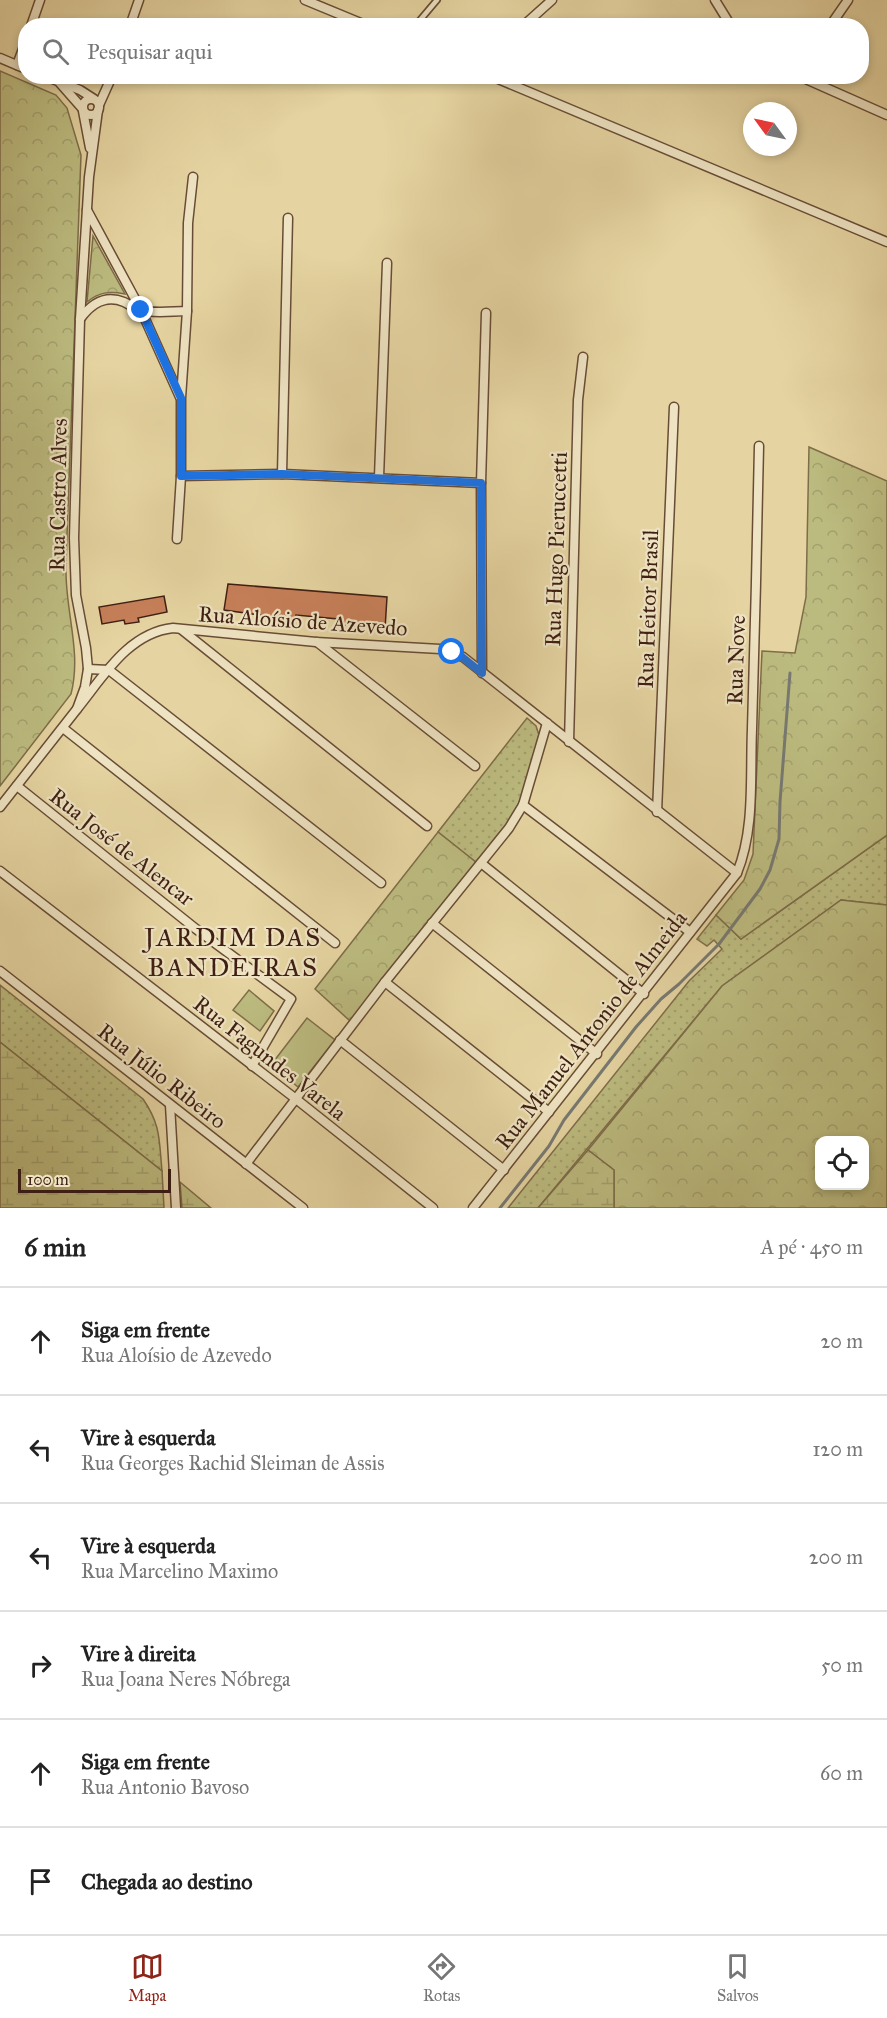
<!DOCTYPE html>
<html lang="pt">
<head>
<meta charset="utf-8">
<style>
  :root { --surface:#fff; --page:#f6f6f6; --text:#222; --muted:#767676; --line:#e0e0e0; --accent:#8f2418 }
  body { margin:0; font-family:"IM FELL Great Primer",serif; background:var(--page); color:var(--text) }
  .controls { position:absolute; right:18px; bottom:18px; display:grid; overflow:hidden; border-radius:12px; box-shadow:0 3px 9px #0003 }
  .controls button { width:54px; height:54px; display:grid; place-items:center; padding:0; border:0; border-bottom:2px solid var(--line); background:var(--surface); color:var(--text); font:30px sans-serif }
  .compass { position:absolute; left:743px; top:102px; width:54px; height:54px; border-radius:50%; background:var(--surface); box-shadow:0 3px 9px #0003; rotate:303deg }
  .scale { position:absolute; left:18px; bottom:15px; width:153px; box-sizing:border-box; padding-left:6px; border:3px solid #3f1f13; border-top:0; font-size:16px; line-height:21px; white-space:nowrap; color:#3f1f13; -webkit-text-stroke:4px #eee3c2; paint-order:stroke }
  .stop { position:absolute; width:18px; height:18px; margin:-14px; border:4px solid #1a73e8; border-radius:50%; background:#fff }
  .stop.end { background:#1a73e8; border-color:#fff; box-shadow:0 2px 6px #0008 }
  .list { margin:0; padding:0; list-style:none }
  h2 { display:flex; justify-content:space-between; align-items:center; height:78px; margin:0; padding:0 24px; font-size:26px }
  h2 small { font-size:20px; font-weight:400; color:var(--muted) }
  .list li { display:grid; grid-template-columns:39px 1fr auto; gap:18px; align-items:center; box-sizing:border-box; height:108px; padding:0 24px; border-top:2px solid var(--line) }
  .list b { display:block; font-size:22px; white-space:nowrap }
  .list p { margin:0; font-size:20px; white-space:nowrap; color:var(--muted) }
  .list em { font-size:20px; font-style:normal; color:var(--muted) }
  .icon { flex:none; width:33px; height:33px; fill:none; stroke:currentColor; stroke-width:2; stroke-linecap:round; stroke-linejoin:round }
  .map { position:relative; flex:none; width:887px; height:1208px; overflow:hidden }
  .search { position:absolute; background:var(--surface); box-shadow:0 3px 9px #0003; left:18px; right:18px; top:18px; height:66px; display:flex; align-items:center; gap:15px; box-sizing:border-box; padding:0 21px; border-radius:24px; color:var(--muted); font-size:22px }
  .sheet { height:726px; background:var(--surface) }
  nav { display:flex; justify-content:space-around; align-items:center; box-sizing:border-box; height:84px; border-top:2px solid var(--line); background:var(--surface); font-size:16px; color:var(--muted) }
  nav a { display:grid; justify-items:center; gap:3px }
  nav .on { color:var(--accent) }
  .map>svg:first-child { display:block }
  .grass { fill:url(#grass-dots); stroke:#7e6d49; stroke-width:1.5 }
  .forest { fill:url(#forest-crowns); stroke:#7e6d49; stroke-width:1.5; fill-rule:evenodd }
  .wetland { fill:url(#wetland-marsh); stroke:#7e6d49; stroke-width:1.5 }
  .pitch { fill:#bcbb7f; stroke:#7e6d49; stroke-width:1.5 }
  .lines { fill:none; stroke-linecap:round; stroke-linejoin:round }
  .stream { stroke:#777972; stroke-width:3 }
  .building { fill:#c67f59; stroke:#3f1f13; stroke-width:1.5 }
  .lane-casing { stroke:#684c36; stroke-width:8 }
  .street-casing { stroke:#684c36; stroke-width:11 }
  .lane { stroke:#eee3c2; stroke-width:4.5 }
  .street { stroke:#eee3c2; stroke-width:8 }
  .route { stroke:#1a73e8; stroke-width:8 }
  .labels { text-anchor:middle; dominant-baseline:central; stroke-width:4.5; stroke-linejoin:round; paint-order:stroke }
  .street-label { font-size:22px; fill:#3f1f13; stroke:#eee3c2 }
  .quarter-label { font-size:26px; letter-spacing:1.5px; fill:#3f1f13; stroke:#eee3c2 }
</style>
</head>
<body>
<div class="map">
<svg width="887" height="1208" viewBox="0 0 887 1208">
  <defs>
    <pattern id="grass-dots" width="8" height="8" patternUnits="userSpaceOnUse" patternTransform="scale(1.5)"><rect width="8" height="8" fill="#bcbb7f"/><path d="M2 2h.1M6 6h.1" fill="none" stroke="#a3a06d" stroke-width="1.8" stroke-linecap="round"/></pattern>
    <pattern id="forest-crowns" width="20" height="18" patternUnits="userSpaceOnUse" patternTransform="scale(1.5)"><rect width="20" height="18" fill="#bcbb7f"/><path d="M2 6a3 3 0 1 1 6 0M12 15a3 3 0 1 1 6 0" fill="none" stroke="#a3a06d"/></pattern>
    <pattern id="wetland-marsh" width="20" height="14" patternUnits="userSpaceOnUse" patternTransform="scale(1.5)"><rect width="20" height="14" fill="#bcbb7f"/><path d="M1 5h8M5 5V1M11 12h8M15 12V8" fill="none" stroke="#a3a06d"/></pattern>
  </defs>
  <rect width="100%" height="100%" fill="#e5d4a1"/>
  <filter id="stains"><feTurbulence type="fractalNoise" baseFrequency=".00333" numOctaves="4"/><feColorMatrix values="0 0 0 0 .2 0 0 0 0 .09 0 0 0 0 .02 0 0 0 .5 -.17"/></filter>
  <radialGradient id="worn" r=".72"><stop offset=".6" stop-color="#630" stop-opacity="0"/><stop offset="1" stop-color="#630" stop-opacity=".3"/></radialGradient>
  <!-- grass -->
  <g class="grass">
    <path d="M527,718l9,8 3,9 -16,59 -11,24 -35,45 -39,-31z"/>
    <path d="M887,835v70l-46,-5 -119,86 -184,222h-30l181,-227 33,-32 -8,-9 -7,6 -10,-7 19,-24 25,24z"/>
    <path d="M0,985l143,114c18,26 16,41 19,72l-162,-129z"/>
  </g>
  <!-- forest -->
  <g class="forest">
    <path d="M0,71l56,24 11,13 14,47c-5,137 -11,275 -15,413 -1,43 16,84 5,126l-71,92z"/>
    <path d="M93,236l32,58c-16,-3 -26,-2 -38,8z"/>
    <path d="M809,447l78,34v354l-146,104 -25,-24 28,-35 9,-26 9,-203 33,2 11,-56z"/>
    <path d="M438,832l39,31 -127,158 -35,-32z"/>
    <path d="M841,900l46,5v303h-273v-38l-26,-20 134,-164zM820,1140h44v46h-44z"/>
  </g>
  <!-- wetland -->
  <g class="wetland">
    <path d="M0,1042l162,129 2,37h-164z"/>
    <path d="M588,1150l26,20v38h-76z"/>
    <path d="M180,1182l31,26h-29z"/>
  </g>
  <!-- pitch -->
  <g class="pitch">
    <path d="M249,990l25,21 -14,20 -27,-21z"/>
    <path d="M307,1018l28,22 -37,47 -27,-22z"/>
  </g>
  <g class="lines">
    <!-- stream -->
    <path class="stream" d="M500,1208l49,-62 15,-26 72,-93 25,-28 18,-15 40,-40 41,-55 10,-19 9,-31 1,-37 10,-129"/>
  </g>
  <!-- building -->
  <g class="building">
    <path d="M228,584l159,13 -2,32 -47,-5v-5l-42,-4v5l-72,-10z"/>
    <path d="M164,596l3,16 -29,6 1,4 -14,2 -1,-4 -22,4 -3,-17z"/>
  </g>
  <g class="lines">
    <defs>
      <path id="lane" d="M415,26l22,-26"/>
      <g id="street">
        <path d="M305,0l63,26"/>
        <path d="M715,0l16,26"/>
        <path d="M31,26l9,-26"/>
        <path d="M130,26l9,-26"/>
        <path d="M523,26l29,-26"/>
        <path d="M830,26l18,-26"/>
        <path d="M0,58l26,11"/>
        <path d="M17,65l9,-24"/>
        <path d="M45,76l35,14 14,9"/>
        <path d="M491,76l396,166"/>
        <path d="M799,76l88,39"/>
        <path d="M60,83l22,25"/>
        <circle cx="91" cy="107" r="8"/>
        <path d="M99,105l13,-29"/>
        <path d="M83,111l7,37"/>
        <path d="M87,210l54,100 39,87"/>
        <path d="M80,319c11,-15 25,-25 44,-17 5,2 11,7 16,8 14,4 33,1 47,1"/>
        <path d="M282,474l6,-256"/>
        <path d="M181,476l101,-2 199,9"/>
        <path d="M379,477l8,-214"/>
        <path d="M177,539l4,-63v-78l6,-87 1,-88 5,-46"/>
        <path d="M182,630l245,196"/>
        <path d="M317,642l158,124"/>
        <path d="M88,669l21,1 272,213"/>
        <path d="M482,673l-1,-190 5,-170"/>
        <path d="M77,709c26,-32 51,-76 96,-81l143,14 124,7 23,8 274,216"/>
        <path d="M63,728l272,215"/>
        <path d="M569,742l9,-342 5,-43"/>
        <path d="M17,786l179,143 95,70 -39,67"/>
        <path d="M523,805l167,127"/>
        <path d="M0,807l77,-98 8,-22 3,-18 -2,-21 -10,-53 -2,-57 6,-219 9,-142 9,-67"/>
        <path d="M657,812l17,-405"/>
        <path d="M481,863l163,131"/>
        <path d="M0,871l296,228 137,109"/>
        <path d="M432,923l165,131"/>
        <path d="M0,971l303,237"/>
        <path d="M385,982l164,130"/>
        <path d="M340,1040l164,130"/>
        <path d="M170,1105l6,103"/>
        <path d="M246,1164l139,-182 124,-154 14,-23 24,-82"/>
        <path d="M473,1208l264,-335c18,-44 13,-96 15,-144 3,-94 5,-189 7,-283"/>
      </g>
    </defs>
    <!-- lane casing -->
    <use href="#lane" class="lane-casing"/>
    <!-- street casing -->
    <use href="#street" class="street-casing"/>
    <!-- lane -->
    <use href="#lane" class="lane"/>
    <!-- street -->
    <use href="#street" class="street"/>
  </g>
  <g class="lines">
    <!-- route -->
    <path class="route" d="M141,310l40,88v78l101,-2 199,9 1,190 -20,-16 -10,-5"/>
  </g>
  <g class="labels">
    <!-- street labels -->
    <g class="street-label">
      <text transform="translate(58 495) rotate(-89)">Rua Castro Alves</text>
      <text transform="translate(556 549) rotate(-88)">Rua Hugo Pieruccetti</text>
      <text transform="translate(648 609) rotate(-88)">Rua Heitor Brasil</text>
      <text transform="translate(303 621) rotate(4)">Rua Aloísio de Azevedo</text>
      <text transform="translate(736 660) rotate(-88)">Rua Nove</text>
      <text transform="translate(122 847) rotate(38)">Rua José de Alencar</text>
      <text transform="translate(591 1030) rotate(-52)">Rua Manuel Antonio de Almeida</text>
      <text transform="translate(270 1058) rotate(38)">Rua Fagundes Varela</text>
      <text transform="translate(162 1076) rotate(38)">Rua Júlio Ribeiro</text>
    </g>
    <!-- quarter labels -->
    <g class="quarter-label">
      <text x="233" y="937">JARDIM DAS<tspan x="233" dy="30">BANDEIRAS</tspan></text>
    </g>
  </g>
  <rect width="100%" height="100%" filter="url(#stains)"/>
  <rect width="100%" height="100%" fill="url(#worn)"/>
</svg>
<div class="controls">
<button><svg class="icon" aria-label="locate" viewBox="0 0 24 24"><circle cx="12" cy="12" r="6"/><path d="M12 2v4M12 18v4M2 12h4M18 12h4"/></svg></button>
</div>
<svg class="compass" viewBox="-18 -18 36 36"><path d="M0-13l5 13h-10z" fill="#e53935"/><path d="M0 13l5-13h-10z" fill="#767676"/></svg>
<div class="scale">100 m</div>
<div class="stop" style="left:452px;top:652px"></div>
<div class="stop end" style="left:141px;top:310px"></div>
<div class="search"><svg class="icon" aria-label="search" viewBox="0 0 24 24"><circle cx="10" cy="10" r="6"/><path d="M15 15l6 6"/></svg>Pesquisar aqui</div>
</div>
<section class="sheet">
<h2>6 min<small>A pé · 450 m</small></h2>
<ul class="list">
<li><svg class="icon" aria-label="ahead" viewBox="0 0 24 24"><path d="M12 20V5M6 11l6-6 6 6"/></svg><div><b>Siga em frente</b><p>Rua Aloísio de Azevedo</p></div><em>20 m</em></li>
<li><svg class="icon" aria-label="left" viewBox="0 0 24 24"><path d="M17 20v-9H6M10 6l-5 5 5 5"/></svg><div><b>Vire à esquerda</b><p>Rua Georges Rachid Sleiman de Assis</p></div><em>120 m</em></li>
<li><svg class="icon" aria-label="left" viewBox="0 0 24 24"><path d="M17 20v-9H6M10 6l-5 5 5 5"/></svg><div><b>Vire à esquerda</b><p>Rua Marcelino Maximo</p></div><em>200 m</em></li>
<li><svg class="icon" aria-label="right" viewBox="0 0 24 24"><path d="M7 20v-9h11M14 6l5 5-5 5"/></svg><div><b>Vire à direita</b><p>Rua Joana Neres Nóbrega</p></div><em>50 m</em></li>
<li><svg class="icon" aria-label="ahead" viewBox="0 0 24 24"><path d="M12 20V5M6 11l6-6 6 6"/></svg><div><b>Siga em frente</b><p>Rua Antonio Bavoso</p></div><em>60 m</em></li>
<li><svg class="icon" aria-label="arrive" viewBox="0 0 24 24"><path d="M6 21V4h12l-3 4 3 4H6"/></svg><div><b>Chegada ao destino</b></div></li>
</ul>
</section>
<nav>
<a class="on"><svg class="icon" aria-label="map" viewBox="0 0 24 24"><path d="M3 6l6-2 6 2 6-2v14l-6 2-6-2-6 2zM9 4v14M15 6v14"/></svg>Mapa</a>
<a><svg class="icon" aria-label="directions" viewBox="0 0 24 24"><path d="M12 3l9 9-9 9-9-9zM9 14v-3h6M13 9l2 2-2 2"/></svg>Rotas</a>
<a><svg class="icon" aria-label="saved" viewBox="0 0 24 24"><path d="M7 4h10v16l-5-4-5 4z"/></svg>Salvos</a>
</nav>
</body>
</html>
